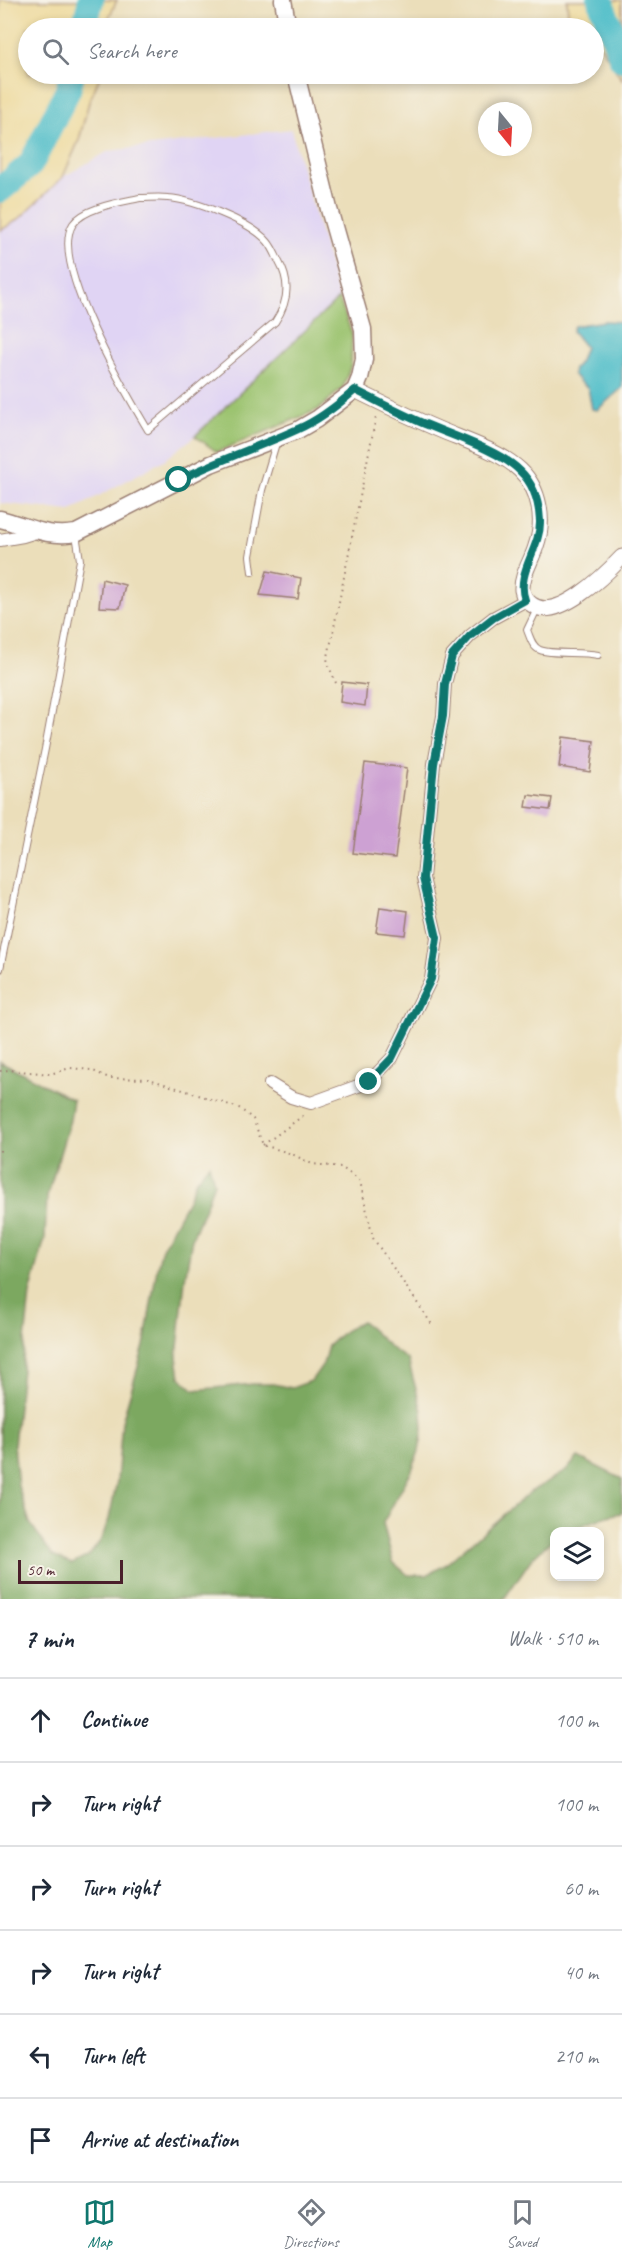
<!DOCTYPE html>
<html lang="en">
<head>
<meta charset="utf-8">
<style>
  :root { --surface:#fff; --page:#f2f2f3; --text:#1f2937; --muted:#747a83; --line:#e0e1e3; --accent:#0f766e }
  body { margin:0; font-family:Caveat,sans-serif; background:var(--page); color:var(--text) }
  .controls { position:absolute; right:18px; bottom:18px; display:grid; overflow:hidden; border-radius:12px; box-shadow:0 3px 9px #0003 }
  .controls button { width:54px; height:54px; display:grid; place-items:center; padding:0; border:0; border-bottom:2px solid var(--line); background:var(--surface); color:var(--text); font:30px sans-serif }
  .compass { position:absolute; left:478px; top:102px; width:54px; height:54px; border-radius:50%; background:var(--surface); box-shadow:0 3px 9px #0003; rotate:162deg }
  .scale { position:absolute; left:18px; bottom:15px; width:105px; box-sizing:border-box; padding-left:6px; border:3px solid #4a1f2b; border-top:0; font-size:16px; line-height:21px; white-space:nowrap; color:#4a1f2b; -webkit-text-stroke:4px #f7f3e8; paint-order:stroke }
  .stop { position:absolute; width:18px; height:18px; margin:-14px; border:4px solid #0f766e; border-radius:50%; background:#fff }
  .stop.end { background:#0f766e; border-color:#fff; box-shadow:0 2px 6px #0008 }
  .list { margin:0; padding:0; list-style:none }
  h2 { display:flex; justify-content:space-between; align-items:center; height:78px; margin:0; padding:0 24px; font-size:26px }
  h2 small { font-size:20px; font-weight:400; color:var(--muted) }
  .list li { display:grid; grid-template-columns:39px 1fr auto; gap:18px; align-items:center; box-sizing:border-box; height:84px; padding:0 24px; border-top:2px solid var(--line) }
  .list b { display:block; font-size:22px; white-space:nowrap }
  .list em { font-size:20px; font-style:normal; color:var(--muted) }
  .icon { flex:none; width:33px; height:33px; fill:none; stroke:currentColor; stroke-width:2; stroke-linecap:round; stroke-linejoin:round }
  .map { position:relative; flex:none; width:622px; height:1599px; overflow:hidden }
  .search { position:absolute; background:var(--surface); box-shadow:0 3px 9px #0003; left:18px; right:18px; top:18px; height:66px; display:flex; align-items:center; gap:15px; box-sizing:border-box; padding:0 21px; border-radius:33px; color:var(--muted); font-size:22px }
  .sheet { height:582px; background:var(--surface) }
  nav { display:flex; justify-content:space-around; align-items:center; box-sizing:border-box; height:84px; border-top:2px solid var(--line); background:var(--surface); font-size:16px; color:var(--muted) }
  nav a { display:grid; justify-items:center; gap:3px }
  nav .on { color:var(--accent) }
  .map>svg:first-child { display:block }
  .built { fill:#e0d4f4 }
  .green { fill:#9ac26d; stroke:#72704c; stroke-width:1.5 }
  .forest { fill:#7ba860; stroke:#626446; stroke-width:1.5 }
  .sand { fill:#eeda9e; stroke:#9c7c64; stroke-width:1.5 }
  .water { fill:#50bec9; stroke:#4d6e7a; stroke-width:1.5 }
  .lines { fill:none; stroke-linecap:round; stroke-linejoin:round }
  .river { stroke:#50bec9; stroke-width:26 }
  .building { fill:#cda1d3 }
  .service-casing { stroke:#9a7e72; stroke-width:8 }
  .minor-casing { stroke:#9a7e72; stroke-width:14 }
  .tertiary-casing { stroke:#9a7e72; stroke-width:17 }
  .secondary-casing { stroke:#9a7e72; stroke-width:19 }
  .path { stroke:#9a7e72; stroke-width:2; stroke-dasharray:1.5 4.5; stroke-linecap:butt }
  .service { stroke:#fff; stroke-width:6 }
  .minor { stroke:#fff; stroke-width:12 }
  .tertiary { stroke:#fff; stroke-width:15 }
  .secondary { stroke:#fff; stroke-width:16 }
  .route { stroke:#0f766e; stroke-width:8 }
</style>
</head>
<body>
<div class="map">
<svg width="622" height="1599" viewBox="0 0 622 1599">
  <rect width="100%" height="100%" fill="#f7f3e8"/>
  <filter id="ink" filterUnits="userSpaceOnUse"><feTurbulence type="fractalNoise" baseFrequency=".0167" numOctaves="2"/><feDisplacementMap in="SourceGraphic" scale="12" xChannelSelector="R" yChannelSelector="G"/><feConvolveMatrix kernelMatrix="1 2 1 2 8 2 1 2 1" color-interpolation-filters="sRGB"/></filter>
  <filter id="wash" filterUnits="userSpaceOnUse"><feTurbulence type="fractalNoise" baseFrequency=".008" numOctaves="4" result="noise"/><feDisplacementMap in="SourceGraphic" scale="24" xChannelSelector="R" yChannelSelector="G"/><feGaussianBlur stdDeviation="1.35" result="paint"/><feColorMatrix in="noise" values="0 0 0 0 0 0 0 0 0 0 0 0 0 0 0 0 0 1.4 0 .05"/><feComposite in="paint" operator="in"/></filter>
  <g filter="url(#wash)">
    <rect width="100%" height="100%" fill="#ebdeba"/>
    <!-- built -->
    <path class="built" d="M291,129l48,169 -144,138 -29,23 -95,52 -71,-8v-272l19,-12 44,-42 46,-26z"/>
    <!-- green -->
    <path class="green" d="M339,298l13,36 -1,31 -8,22 -24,22 -102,43 -22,-16z"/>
    <!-- forest -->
    <path class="forest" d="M0,1061l73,39 -3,20 -23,77 -2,41 -15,56 -16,151 4,41 12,37 23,33 19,8 17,-8 12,-16 8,-21 8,-38 5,-59 22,-76 13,-78 5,-20 27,-50 7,-18 13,-16 5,18 -7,21 -15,36 -7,40 -8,78 3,20 14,13 59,-6h20l19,4 19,-7 12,-17 5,-18 16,-15 18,-10 29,27 17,12 14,51 1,19 -4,21 -7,19 -29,53 10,39 15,13h19l18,-10 85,-73 36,-21 12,-14 44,22v34c-23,2 -45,19 -68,19v6l-22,20 -28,41h-504z"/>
    <!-- sand -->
    <g class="sand">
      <path d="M0,0h117l-13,28h-76v46h73l-12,28 -10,38 -16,37 -44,42 -19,12z"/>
      <path d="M567,0h55v80l-20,-32 -8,-8v-12h-12l-14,-14z"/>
    </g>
    <!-- water -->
    <path class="water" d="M604,321l18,1v66l-25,22 -5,-1 -4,-21 -8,-6 -7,-8 1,-5 6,-8 5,-14 -13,-16 2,-5z"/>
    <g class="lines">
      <!-- river -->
      <g class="river">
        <path d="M600,0l22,59"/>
        <path d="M84,28l7,-28"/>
        <path d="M0,190l31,-26 37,-74 4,-16"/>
      </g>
    </g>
    <g id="blocks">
      <!-- building -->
      <g class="building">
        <path d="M267,571l34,7 -3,21 -38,-4z"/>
        <path d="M102,579l23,6 -5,23 -21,-1z"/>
        <path d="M342,682l25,3 -2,21 -25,-4z"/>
        <path d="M563,737l31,4 -4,31 -31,-5z"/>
        <path d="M365,763l42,5 -12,90 -42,-5z"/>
        <path d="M528,795l24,3 -2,12 -24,-3z"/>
        <path d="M380,907l28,4 -3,24 -29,-3z"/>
      </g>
    </g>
  </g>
  <g filter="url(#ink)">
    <use href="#blocks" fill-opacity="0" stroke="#9a7e72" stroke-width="1.5"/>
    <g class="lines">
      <defs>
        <g id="service">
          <path d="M140,198c9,0 19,-1 28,0 25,2 84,24 100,44 5,6 8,14 11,20 12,21 9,41 -4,60l-127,108c-21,-35 -100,-169 -75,-206 12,-17 49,-22 67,-26z"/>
          <path d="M252,572l-2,-16 12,-66 15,-50"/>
          <path d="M537,609l-10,21c3,7 5,17 13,20 12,5 41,1 58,5"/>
          <path d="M0,969l45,-220 35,-189 -4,-26"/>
        </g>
        <g id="minor">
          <path d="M0,540l23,-4 13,-4"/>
          <path d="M270,1084l21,13 20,6 58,-21 23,-24 39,-79 6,-41 -14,-60 11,-114 9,-48 2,-32 7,-28 18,-20 23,-18 33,-18"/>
        </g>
        <path id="tertiary" d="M355,390c28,14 55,27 83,39 25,11 62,22 82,41 20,19 25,51 16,76 -4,14 -15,29 -14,44 1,6 5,11 9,14 25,20 75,-30 91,-47"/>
        <g id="secondary">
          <path d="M283,0l5,28"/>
          <path d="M0,519c28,7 46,19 76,14l135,-69 87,-34 19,-11 38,-29 5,-12 4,-19 -1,-30 -34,-120 -33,-135"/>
        </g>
      </defs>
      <!-- service casing -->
      <use href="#service" class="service-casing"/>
      <!-- minor casing -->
      <use href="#minor" class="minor-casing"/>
      <!-- tertiary casing -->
      <use href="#tertiary" class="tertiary-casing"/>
      <!-- secondary casing -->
      <use href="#secondary" class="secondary-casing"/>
      <!-- path -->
      <g class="path">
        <path d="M336,683l-9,-21 49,-245"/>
        <path d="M0,1071l9,-1 41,4 20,-6 21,2 18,8 40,1 90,29 14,11 10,26 29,9 20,10 29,3 19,14 13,57 60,88"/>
        <path d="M263,1145l41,-30"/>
        <path d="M0,1150v5"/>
      </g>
      <!-- service -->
      <use href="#service" class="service"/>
      <!-- minor -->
      <use href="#minor" class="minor"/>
      <!-- tertiary -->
      <use href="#tertiary" class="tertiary"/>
      <!-- secondary -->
      <use href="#secondary" class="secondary"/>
    </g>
  </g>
  <g class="lines" filter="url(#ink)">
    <!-- route -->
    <path class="route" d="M179,480c39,-20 80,-33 119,-51 21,-9 40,-24 57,-39 24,12 46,24 70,34 26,11 76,27 95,47 14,13 19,31 20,50 1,27 -25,52 -15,79l-32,18 -23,18 -18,20 -7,28 -2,32 -9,48 -11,114 14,60 -6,41 -39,79 -23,24"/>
  </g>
</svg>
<div class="controls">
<button><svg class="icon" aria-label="layers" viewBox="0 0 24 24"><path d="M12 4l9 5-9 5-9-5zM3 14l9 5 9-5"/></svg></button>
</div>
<svg class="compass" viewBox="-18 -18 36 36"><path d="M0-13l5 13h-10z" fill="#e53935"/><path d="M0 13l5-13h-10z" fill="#747a83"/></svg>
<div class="scale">50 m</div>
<div class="stop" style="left:179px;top:480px"></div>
<div class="stop end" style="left:369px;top:1082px"></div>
<div class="search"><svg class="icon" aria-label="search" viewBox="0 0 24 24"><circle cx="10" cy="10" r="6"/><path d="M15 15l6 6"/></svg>Search here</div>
</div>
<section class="sheet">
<h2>7 min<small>Walk · 510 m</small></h2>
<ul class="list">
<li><svg class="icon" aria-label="ahead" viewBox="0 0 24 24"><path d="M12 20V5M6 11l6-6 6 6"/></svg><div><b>Continue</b></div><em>100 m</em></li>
<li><svg class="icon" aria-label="right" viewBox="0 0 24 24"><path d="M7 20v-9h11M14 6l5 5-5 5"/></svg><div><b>Turn right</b></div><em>100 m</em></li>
<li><svg class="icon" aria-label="right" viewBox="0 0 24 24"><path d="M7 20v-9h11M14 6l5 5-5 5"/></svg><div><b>Turn right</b></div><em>60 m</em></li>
<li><svg class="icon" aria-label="right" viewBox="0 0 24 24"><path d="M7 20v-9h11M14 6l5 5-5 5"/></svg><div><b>Turn right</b></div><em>40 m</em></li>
<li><svg class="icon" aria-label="left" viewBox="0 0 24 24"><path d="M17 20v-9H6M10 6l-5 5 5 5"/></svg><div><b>Turn left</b></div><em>210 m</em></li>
<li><svg class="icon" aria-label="arrive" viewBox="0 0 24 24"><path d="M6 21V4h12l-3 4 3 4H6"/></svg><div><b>Arrive at destination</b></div></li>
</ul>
</section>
<nav>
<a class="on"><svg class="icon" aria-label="map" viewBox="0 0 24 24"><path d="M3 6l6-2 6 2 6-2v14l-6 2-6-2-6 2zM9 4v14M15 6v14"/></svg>Map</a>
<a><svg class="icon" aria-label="directions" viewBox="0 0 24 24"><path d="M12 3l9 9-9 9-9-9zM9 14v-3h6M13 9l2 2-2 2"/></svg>Directions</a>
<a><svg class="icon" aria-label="saved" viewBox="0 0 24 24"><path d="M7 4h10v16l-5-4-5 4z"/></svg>Saved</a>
</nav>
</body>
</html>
